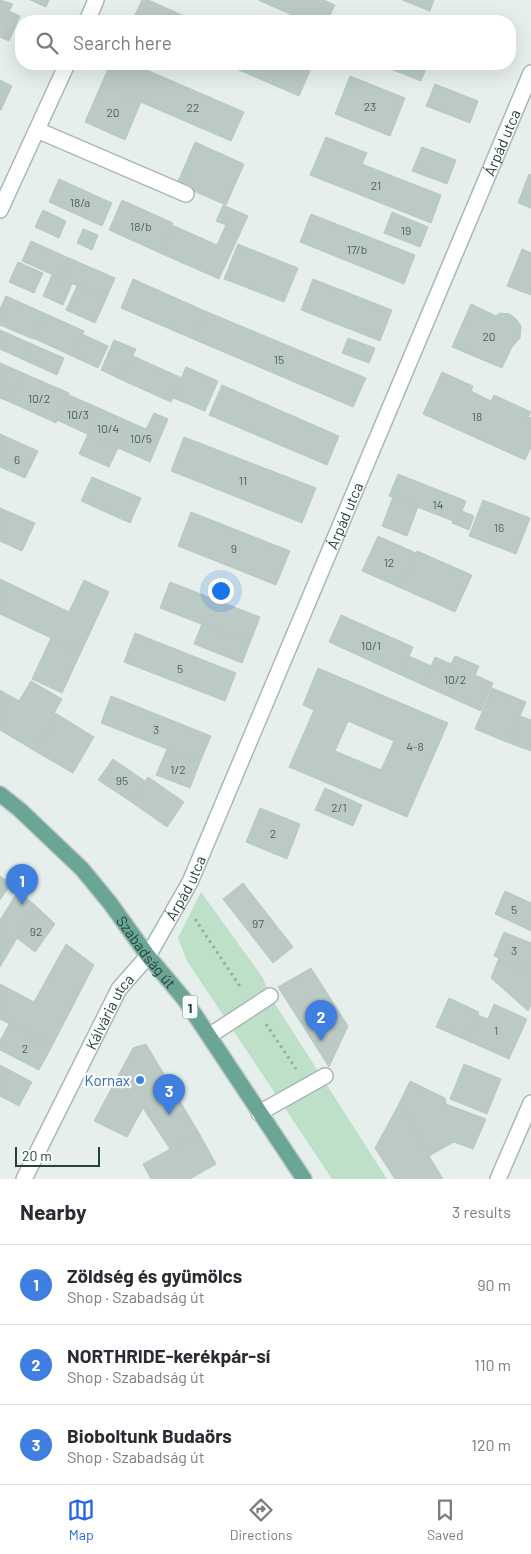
<!DOCTYPE html>
<html lang="en">
<head>
<meta charset="utf-8">
<style>
  :root { --surface:#fff; --page:#f7f7f7; --text:#2b2b33; --muted:#7c7c81; --line:#e1e1e2; --accent:#2563eb }
  body { margin:0; font-family:Barlow,sans-serif; background:var(--page); color:var(--text) }
  .scale { position:absolute; left:15px; bottom:12px; width:85px; box-sizing:border-box; padding-left:5px; border:2px solid #24423a; border-top:0; font-size:14px; line-height:18px; white-space:nowrap; color:#24423a; -webkit-text-stroke:4px #f7fbf9; paint-order:stroke }
  .you { position:absolute; left:220px; top:590px; width:18px; height:18px; margin:-12px; border:4px solid #fff; border-radius:50%; background:#1a73e8; box-shadow:0 0 0 8px #1a73e833 }
  .badge { display:grid; place-items:center; width:32px; height:32px; border-radius:50%; background:var(--accent); color:#fff; font-size:16px; font-weight:700 }
  .pin { position:absolute; translate:-50% -41px; filter:drop-shadow(0 1px 2px #0008) }
  .pin::after { content:''; position:absolute; top:26px; width:18px; height:15px; background:inherit; clip-path:polygon(0 0,100% 0,50% 100%) }
  .list { margin:0; padding:0; list-style:none }
  h2 { display:flex; justify-content:space-between; align-items:center; height:65px; margin:0; padding:0 20px; font-size:21px }
  h2 small { font-size:16px; font-weight:400; color:var(--muted) }
  .list li { display:grid; grid-template-columns:32px 1fr auto; gap:15px; align-items:center; box-sizing:border-box; height:80px; padding:0 20px; border-top:1px solid var(--line) }
  .list b { display:block; font-size:19px; white-space:nowrap }
  .list p { margin:0; font-size:16px; white-space:nowrap; color:var(--muted) }
  .list em { font-size:16px; font-style:normal; color:var(--muted) }
  .icon { flex:none; width:28px; height:28px; fill:none; stroke:currentColor; stroke-width:2; stroke-linecap:round; stroke-linejoin:round }
  .map { position:relative; flex:none; width:531px; height:1179px; overflow:hidden }
  .search { position:absolute; background:var(--surface); box-shadow:0 5px 20px #0002; left:15px; right:15px; top:15px; height:55px; display:flex; align-items:center; gap:12px; box-sizing:border-box; padding:0 18px; border-radius:20px; color:var(--muted); font-size:19px }
  .sheet { height:305px; background:var(--surface) }
  nav { display:flex; justify-content:space-around; align-items:center; box-sizing:border-box; height:70px; border-top:1px solid var(--line); background:var(--surface); font-size:14px; color:var(--muted) }
  nav a { display:grid; justify-items:center; gap:2px }
  nav .on { color:var(--accent) }
  .map>svg:first-child { display:block }
  .green { fill:#bfe0c8 }
  .building { fill:#bbcac4; stroke:#b8c9c2; fill-rule:evenodd }
  .lines { fill:none; stroke-linecap:round; stroke-linejoin:round }
  .minor-casing { stroke:#a8b8b2; stroke-width:18 }
  .major-casing { stroke:#c2cac8; stroke-width:18 }
  .path { stroke:#86b3a5; stroke-width:3; stroke-dasharray:2.5 4; stroke-linecap:butt }
  .minor { stroke:#fff; stroke-width:15 }
  .major { stroke:#6aa596; stroke-width:15 }
  .shop-dot { fill:#3f7fe0; stroke:#f7fbf9; stroke-width:2 }
  .labels { text-anchor:middle; dominant-baseline:central; stroke-width:4.5; stroke-linejoin:round; paint-order:stroke }
  .number-label { font-size:12px; fill:#4a645c }
  .shield { fill:#f7fbf9; stroke:#637a73; stroke-width:1 }
  .shield-label { font-size:14px; font-weight:bold; fill:#24423a }
  .street-label { font-size:15px; fill:#24423a; stroke:#f7fbf9 }
  .shop-label { font-size:15px; fill:#366cbe; stroke:#f7fbf9; text-anchor:end }
</style>
</head>
<body>
<div class="map">
<svg width="531" height="1179" viewBox="0 0 531 1179">
  <rect width="100%" height="100%" fill="#e6efeb"/>
  <!-- green -->
  <path class="green" d="M201,892l62,86 7,18 117,183h-55l-145,-218 -9,-23z"/>
  <!-- building -->
  <g class="building">
    <path d="M0,0l13,4 -4,7 11,5 -11,25 -9,-4z"/>
    <path d="M30,0h19l-3,7z"/>
    <path d="M142,0h6l48,21h-64z"/>
    <path d="M258,0h66l11,5 -8,16h-21z"/>
    <path d="M402,0h32l-4,11z"/>
    <path d="M110,64h23l111,48 -13,29 -130,-56z"/>
    <path d="M225,64h69l16,7 -11,25z"/>
    <path d="M384,64h44l-7,17 -38,-15z"/>
    <path d="M350,76l55,22 -15,38 -55,-22z"/>
    <path d="M0,80l12,6 -11,24h-1z"/>
    <path d="M435,84l43,17 -8,22 -44,-17z"/>
    <path d="M101,85l40,17 -16,38 -40,-18z"/>
    <path d="M326,137l41,16 -5,11 79,31 -10,28 -121,-48z"/>
    <path d="M195,142l49,22 -18,41 -49,-21z"/>
    <path d="M422,147l34,13 -9,24 -35,-13z"/>
    <path d="M529,174l2,1v33l-13,-5z"/>
    <path d="M59,179l53,24 -10,23 -53,-24z"/>
    <path d="M122,200l51,23 -13,30 -51,-23z"/>
    <path d="M223,205l25,11 -29,63 -59,-26 12,-28 45,20 9,-20 -10,-4z"/>
    <path d="M43,210l23,11 -7,17 -24,-11z"/>
    <path d="M392,212l36,15 -8,20 -36,-14z"/>
    <path d="M311,214l104,41 -11,29 -104,-42z"/>
    <path d="M83,229l15,6 -6,15 -15,-7z"/>
    <path d="M31,241l38,17 -9,20 -38,-17z"/>
    <path d="M238,244l60,24 -14,34 -60,-23z"/>
    <path d="M522,249l9,4v42l-24,-9z"/>
    <path d="M69,258l46,20 -9,21 -46,-21z"/>
    <path d="M18,262l25,11 -9,20 -25,-11z"/>
    <path d="M52,275l20,9 -9,21 -20,-9z"/>
    <path d="M133,279l72,32 -12,28 -72,-31z"/>
    <path d="M313,279l79,31 -12,31 -79,-31z"/>
    <path d="M77,286l29,13 -11,24 -29,-13z"/>
    <path d="M6,296l38,17 -11,26 -33,-14v-16z"/>
    <path d="M471,304l25,12 4,-3 10,1 7,6 4,6 -1,12 -8,9 -10,21 -50,-21z"/>
    <path d="M205,311l161,67 -13,29 -160,-68z"/>
    <path d="M44,313l40,18 -12,25 -39,-18z"/>
    <path d="M0,330l64,28 -7,17 -57,-26z"/>
    <path d="M82,334l26,12 -10,22 -26,-12z"/>
    <path d="M348,338l27,10 -6,15 -27,-10z"/>
    <path d="M114,340l22,9 -14,31 -21,-10z"/>
    <path d="M133,356l49,22 -11,24 -49,-22z"/>
    <path d="M0,363l23,10 -13,29 -10,-4z"/>
    <path d="M186,367l32,14 -13,30 -32,-13z"/>
    <path d="M442,372l31,14 -2,5 20,10 3,-6 37,17 -3,5 3,1v29l-6,13 -102,-46z"/>
    <path d="M23,373l46,20 -13,30 -46,-21z"/>
    <path d="M222,385l117,51 -12,29 -118,-50z"/>
    <path d="M69,395l30,13 -12,26 -30,-14z"/>
    <path d="M99,408l31,14 -12,26 -31,-14z"/>
    <path d="M154,413l14,6 -18,43 -32,-14 12,-26 16,7z"/>
    <path d="M0,434l38,17 -13,27 -25,-11z"/>
    <path d="M88,434l30,14 -9,19 -30,-13z"/>
    <path d="M184,437l132,51 -14,35 -131,-52z"/>
    <path d="M398,474l68,27 -4,10 12,5 -5,14 -17,-7 1,-2 -64,-25z"/>
    <path d="M92,477l49,21 -11,25 -49,-22z"/>
    <path d="M393,497l25,10 -11,29 -25,-10z"/>
    <path d="M483,500l47,18 -14,36 -47,-18z"/>
    <path d="M0,508l35,15 -13,28 -22,-10z"/>
    <path d="M191,512l99,39 -14,34 -98,-39z"/>
    <path d="M378,536l38,17 -15,35 -39,-17z"/>
    <path d="M417,551l55,24 -17,37 -54,-24z"/>
    <path d="M0,579l69,33 15,-32 25,12 -28,60 -81,-38z"/>
    <path d="M170,582l90,35 -10,26 -90,-35z"/>
    <path d="M341,615l72,32 -12,28 -72,-33z"/>
    <path d="M202,624l48,19 -8,20 -48,-19z"/>
    <path d="M135,633l101,40 -11,28 -101,-39z"/>
    <path d="M51,638l30,14 -19,41 -30,-14z"/>
    <path d="M409,656l22,10 -8,19 -22,-10z"/>
    <path d="M455,656l24,10 -4,9 18,8 -12,28 -58,-26 12,-28 16,7z"/>
    <path d="M318,668l130,55 -41,94 -118,-50 25,-57 -11,-5zM348,721l46,20 -13,29 -46,-19z"/>
    <path d="M31,681l31,18 -8,14 3,1 -22,37 -35,-21v-40l19,11z"/>
    <path d="M492,688l34,14 -17,41 -34,-14z"/>
    <path d="M111,696l100,40 -11,26 -99,-39z"/>
    <path d="M57,714l37,23 -21,36 -38,-22z"/>
    <path d="M520,716l11,4v31l-22,-8z"/>
    <path d="M167,749l33,13 -10,26 -34,-13z"/>
    <path d="M113,759l32,22 -15,20 -32,-21z"/>
    <path d="M148,777l36,25 -17,25 -37,-26z"/>
    <path d="M325,788l37,17 -9,21 -38,-16z"/>
    <path d="M260,808l40,16 -13,35 -41,-17z"/>
    <path d="M0,876l11,8 -11,16z"/>
    <path d="M243,883l50,64 -20,16 -50,-64z"/>
    <path d="M18,891l18,15 -36,61v-47z"/>
    <path d="M505,891l26,12v28l-36,-17z"/>
    <path d="M36,906l19,18 -20,28 -18,-14z"/>
    <path d="M504,932l27,11v30l-37,-17z"/>
    <path d="M66,944l28,21 -42,81 -52,-27v-35l34,18z"/>
    <path d="M499,958l32,15v31l-3,7 -37,-33z"/>
    <path d="M311,968l37,58 -19,41 -51,-80z"/>
    <path d="M449,998l30,14 -13,28 -30,-13z"/>
    <path d="M494,1004l33,15 -18,40 -43,-19 12,-25 10,4z"/>
    <path d="M9,1024l43,22 -13,24 -39,-20v-9z"/>
    <path d="M146,1044l53,89 -29,16 -27,-41 -16,29 -33,-16 39,-73z"/>
    <path d="M464,1064l37,15 -14,35 -37,-15z"/>
    <path d="M0,1065l32,17 -13,24 -19,-10z"/>
    <path d="M410,1081l35,17 1,6 40,15 -13,30 -19,-7 -25,14 -30,-52z"/>
    <path d="M399,1104l30,52 14,23h-48l-20,-31z"/>
    <path d="M199,1133l17,31 -26,15h-39l-8,-15z"/>
  </g>
  <g class="lines">
    <defs>
      <g id="minor">
        <path d="M87,21l9,-21"/>
        <path d="M37,130l149,64"/>
        <path d="M0,210l67,-146"/>
        <path d="M209,1036l61,-40"/>
        <path d="M259,1113l66,-37"/>
        <path id="s1" d="M24,1179l95,-190 29,-33 42,-74 341,-809"/>
        <path d="M498,1179l33,-76"/>
      </g>
      <g id="major">
        <path id="s2" d="M0,794l20,16 62,59 28,34 38,53 37,44 119,179"/>
      </g>
    </defs>
    <!-- minor casing -->
    <use href="#minor" class="minor-casing"/>
    <!-- major casing -->
    <use href="#major" class="major-casing"/>
    <!-- path -->
    <g class="path">
      <path d="M195,919l46,69"/>
      <path d="M266,1024l30,45"/>
    </g>
    <!-- minor -->
    <use href="#minor" class="minor"/>
    <!-- major -->
    <use href="#major" class="major"/>
  </g>
  <!-- markers -->
  <circle class="shop-dot" cx="140" cy="1080" r="5"/>
  <g class="labels">
    <!-- number labels -->
    <g class="number-label">
      <text x="370" y="106">23</text>
      <text x="193" y="107">22</text>
      <text x="113" y="112">20</text>
      <text x="376" y="185">21</text>
      <text x="80" y="202">18/a</text>
      <text x="141" y="226">18/b</text>
      <text x="406" y="230">19</text>
      <text x="357" y="249">17/b</text>
      <text x="489" y="336">20</text>
      <text x="279" y="359">15</text>
      <text x="39" y="398">10/2</text>
      <text x="78" y="414">10/3</text>
      <text x="477" y="416">18</text>
      <text x="108" y="428">10/4</text>
      <text x="141" y="438">10/5</text>
      <text x="17" y="459">6</text>
      <text x="243" y="480">11</text>
      <text x="438" y="504">14</text>
      <text x="499" y="527">16</text>
      <text x="234" y="548">9</text>
      <text x="389" y="562">12</text>
      <text x="371" y="645">10/1</text>
      <text x="180" y="668">5</text>
      <text x="455" y="679">10/2</text>
      <text x="156" y="729">3</text>
      <text x="415" y="746">4-8</text>
      <text x="178" y="769">1/2</text>
      <text x="122" y="780">95</text>
      <text x="339" y="807">2/1</text>
      <text x="273" y="833">2</text>
      <text x="514" y="909">5</text>
      <text x="258" y="923">97</text>
      <text x="36" y="931">92</text>
      <text x="514" y="950">3</text>
      <text x="496" y="1030">1</text>
      <text x="25" y="1048">2</text>
    </g>
    <!-- shield labels -->
    <rect class="shield" x="182.5" y="995.5" width="15" height="23" rx="4"/>
    <g class="shield-label">
      <text x="190" y="1007">1</text>
    </g>
    <!-- street labels -->
    <g class="street-label">
      <text stroke="none"><textPath href="#s1" startOffset="1144">Árpád utca</textPath></text>
      <text stroke="none"><textPath href="#s1" startOffset="739">Árpád utca</textPath></text>
      <text stroke="none"><textPath href="#s1" startOffset="334">Árpád utca</textPath></text>
      <text stroke="none"><textPath href="#s2" startOffset="216">Szabadság út</textPath></text>
      <text stroke="none"><textPath href="#s1" startOffset="188">Kálvária utca</textPath></text>
    </g>
    <!-- shop labels -->
    <g class="shop-label">
      <text x="130" y="1080">Kornax</text>
    </g>
  </g>
</svg>
<div class="scale">20 m</div>
<div class="you"></div>
<div class="pin badge" style="left:22px;top:905px;background:#3f7fe0">1</div>
<div class="pin badge" style="left:321px;top:1041px;background:#3f7fe0">2</div>
<div class="pin badge" style="left:169px;top:1115px;background:#3f7fe0">3</div>
<div class="search"><svg class="icon" aria-label="search" viewBox="0 0 24 24"><circle cx="10" cy="10" r="6"/><path d="M15 15l6 6"/></svg>Search here</div>
</div>
<section class="sheet">
<h2>Nearby<small>3 results</small></h2>
<ul class="list">
<li><span class="badge" style="background:#3f7fe0">1</span><div><b>Zöldség és gyümölcs</b><p>Shop · Szabadság út</p></div><em>90 m</em></li>
<li><span class="badge" style="background:#3f7fe0">2</span><div><b>NORTHRIDE-kerékpár-sí</b><p>Shop · Szabadság út</p></div><em>110 m</em></li>
<li><span class="badge" style="background:#3f7fe0">3</span><div><b>Bioboltunk Budaörs</b><p>Shop · Szabadság út</p></div><em>120 m</em></li>
</ul>
</section>
<nav>
<a class="on"><svg class="icon" aria-label="map" viewBox="0 0 24 24"><path d="M3 6l6-2 6 2 6-2v14l-6 2-6-2-6 2zM9 4v14M15 6v14"/></svg>Map</a>
<a><svg class="icon" aria-label="directions" viewBox="0 0 24 24"><path d="M12 3l9 9-9 9-9-9zM9 14v-3h6M13 9l2 2-2 2"/></svg>Directions</a>
<a><svg class="icon" aria-label="saved" viewBox="0 0 24 24"><path d="M7 4h10v16l-5-4-5 4z"/></svg>Saved</a>
</nav>
</body>
</html>
